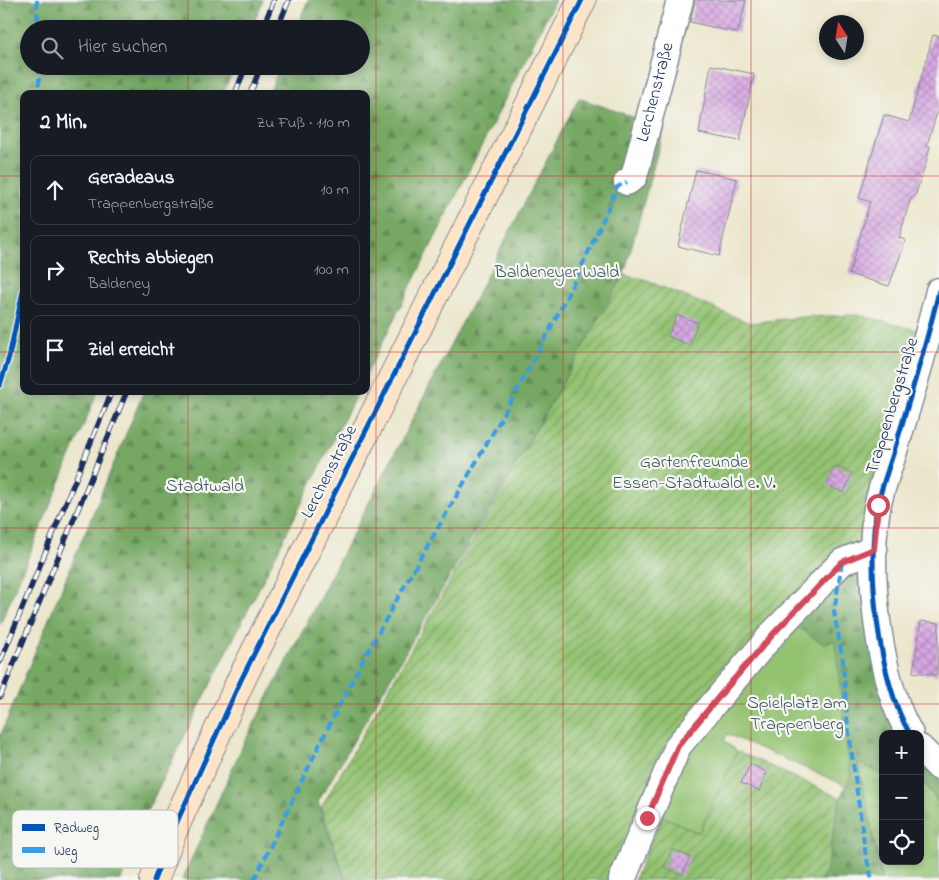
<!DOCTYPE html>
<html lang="de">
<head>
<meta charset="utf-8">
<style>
  :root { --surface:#171b24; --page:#20242c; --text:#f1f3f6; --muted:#9ea1a6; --line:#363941 }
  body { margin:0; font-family:"Indie Flower",sans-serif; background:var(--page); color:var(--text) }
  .controls { position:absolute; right:15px; bottom:15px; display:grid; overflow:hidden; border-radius:10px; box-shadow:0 2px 8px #0003 }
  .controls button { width:45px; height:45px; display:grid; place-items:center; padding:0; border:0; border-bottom:1px solid var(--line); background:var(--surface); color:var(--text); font:25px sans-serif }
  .compass { position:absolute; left:819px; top:15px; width:45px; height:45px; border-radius:50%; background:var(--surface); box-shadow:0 2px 8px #0003; rotate:348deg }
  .stop { position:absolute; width:15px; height:15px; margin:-11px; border:4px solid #d1495b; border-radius:50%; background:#fff }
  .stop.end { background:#d1495b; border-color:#fff; box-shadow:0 1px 5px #0008 }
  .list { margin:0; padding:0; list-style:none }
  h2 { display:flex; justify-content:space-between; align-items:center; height:65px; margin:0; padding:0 20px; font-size:21px }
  h2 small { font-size:16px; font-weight:400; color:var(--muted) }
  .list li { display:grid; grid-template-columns:32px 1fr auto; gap:15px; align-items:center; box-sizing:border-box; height:70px; margin:0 10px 10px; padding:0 10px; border:1px solid var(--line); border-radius:10px }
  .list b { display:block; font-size:19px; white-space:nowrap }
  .list p { margin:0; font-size:16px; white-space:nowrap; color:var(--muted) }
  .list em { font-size:16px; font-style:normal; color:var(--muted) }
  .icon { flex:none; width:28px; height:28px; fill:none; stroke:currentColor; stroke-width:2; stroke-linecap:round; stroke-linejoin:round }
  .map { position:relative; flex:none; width:939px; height:880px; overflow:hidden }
  .search { position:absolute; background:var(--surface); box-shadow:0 2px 8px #0003; left:20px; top:20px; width:350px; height:55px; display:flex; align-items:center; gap:12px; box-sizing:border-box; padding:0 18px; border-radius:28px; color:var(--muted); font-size:19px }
  .panel { position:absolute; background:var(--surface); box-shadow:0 2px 8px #0003; left:20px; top:90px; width:350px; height:305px; border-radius:10px }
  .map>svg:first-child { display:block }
  .grass { fill:url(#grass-tufts); stroke:#577868 }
  .forest { fill:url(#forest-firs); stroke:#486c60 }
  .park { fill:#93c271; stroke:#577868 }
  .garden { fill:url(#garden-furrows); stroke:#577868 }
  .building { fill:url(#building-cross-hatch) }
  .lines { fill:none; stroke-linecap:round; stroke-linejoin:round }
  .street-casing { stroke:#838a94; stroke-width:29 }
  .secondary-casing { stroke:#838a94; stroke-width:30 }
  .street { stroke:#fff; stroke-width:26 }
  .secondary { stroke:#fee4c6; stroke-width:28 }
  .rail-casing { stroke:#1b2f5e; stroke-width:5.5 }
  .rail { stroke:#f6f6f2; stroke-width:4; stroke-dasharray:11; stroke-linecap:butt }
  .quiet { stroke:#3b9de6; stroke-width:4; stroke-dasharray:8 4; stroke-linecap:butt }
  .cycleway-casing { stroke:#f6f6f2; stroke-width:8 }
  .cycleway { stroke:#0057b8; stroke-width:5 }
  .route { stroke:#d1495b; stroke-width:6 }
  .grid { fill:none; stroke:#d62828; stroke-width:1; stroke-opacity:0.55 }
  .labels { text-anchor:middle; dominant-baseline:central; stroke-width:4.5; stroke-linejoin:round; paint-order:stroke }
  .street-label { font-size:18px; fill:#1b2f5e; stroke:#f6f6f2 }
  .park-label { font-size:18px; fill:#3f5b64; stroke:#f6f6f2 }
  .key { fill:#f6f6f2; stroke:#b4bac6; stroke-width:1 }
  .key-label { font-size:14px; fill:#1b2f5e }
</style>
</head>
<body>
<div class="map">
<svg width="939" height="880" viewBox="0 0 939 880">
  <defs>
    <pattern id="grass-tufts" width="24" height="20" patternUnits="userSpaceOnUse" patternTransform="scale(1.25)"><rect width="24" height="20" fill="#93c271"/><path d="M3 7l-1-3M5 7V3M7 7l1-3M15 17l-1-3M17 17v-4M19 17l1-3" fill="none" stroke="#779e60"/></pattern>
    <pattern id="forest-firs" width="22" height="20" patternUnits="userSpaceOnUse" patternTransform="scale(1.25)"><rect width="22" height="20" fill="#76a863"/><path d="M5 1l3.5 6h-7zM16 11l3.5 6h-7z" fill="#608955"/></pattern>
    <pattern id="garden-furrows" width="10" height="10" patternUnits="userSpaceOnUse" patternTransform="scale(1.25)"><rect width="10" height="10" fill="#93c271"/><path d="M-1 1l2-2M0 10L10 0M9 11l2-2" fill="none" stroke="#779e60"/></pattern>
    <pattern id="building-cross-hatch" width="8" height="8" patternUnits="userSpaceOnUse" patternTransform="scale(1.25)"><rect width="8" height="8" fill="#d8a7e2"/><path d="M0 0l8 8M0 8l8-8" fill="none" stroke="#ae88ba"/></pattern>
  </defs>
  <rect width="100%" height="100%" fill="#f6f6f2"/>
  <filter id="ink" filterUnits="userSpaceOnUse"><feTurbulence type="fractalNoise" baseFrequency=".02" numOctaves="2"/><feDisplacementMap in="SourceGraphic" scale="10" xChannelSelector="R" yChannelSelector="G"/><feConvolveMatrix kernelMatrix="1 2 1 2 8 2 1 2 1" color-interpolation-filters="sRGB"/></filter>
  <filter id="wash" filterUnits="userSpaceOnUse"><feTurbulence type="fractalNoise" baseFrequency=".0096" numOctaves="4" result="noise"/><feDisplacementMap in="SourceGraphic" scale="20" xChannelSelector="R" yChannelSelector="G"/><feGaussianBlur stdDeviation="1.12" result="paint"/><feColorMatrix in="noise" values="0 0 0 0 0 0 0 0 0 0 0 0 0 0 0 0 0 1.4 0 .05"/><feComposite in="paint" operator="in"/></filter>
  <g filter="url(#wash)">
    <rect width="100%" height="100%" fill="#ebe6cb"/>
    <!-- grass -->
    <path class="grass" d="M858,763l25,12v86h37v-77l5,-1 14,21v76h-57z"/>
    <!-- forest -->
    <g class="forest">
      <path d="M0,0h263l-12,29h-222v37h206l-12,28h-199v297h74l-98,234z"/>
      <path d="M308,0h247l-189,375v-281h-97l11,-28h81v-37h-65z"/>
      <path d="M579,98l85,30 -39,143 -12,26 -295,505 27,78h-163l61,-135z"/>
      <path d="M144,391h214l-210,418 -27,71h-121v-144z"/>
      <path d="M870,557l35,177h-22v41l-25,-12 24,117h-61l5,-8 14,-74 10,-23 -27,-131 -32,-20 54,-58z"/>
      <path d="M920,753l19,19v32l-14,-21 -5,1z"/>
    </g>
    <!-- park -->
    <path class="park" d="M779,615l43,28 13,-2 15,134 -3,11 -120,-52 -3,7 13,10 -38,82 -37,-17 11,-84z"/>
    <!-- garden -->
    <g class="garden">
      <path d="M624,275l21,5 105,43 52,-6 57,-2 58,15 -56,208 -36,29 -87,89 -125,224h-267l-25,-72z"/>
      <path d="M737,751l103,47 -14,74 -5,8h-187l28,-64 37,17z"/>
    </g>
    <g id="blocks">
      <!-- building -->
      <g class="building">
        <path d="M695,0h51l-8,33 -48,-11z"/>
        <path d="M933,35l6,1v70l-12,39 3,1 -4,17 -10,30 -6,7 -11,38 7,2 -17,46 -40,-12 21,-72 -11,-4 25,-83 25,7z"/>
        <path d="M711,65l43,9 -14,67 -41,-8z"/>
        <path d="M696,170l41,9 -18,77 -41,-10z"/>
        <path d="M677,315l21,8 -9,22 -21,-9z"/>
        <path d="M834,466l18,7 -8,20 -17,-8z"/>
        <path d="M921,621l18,2 -2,52 -24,-3z"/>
        <path d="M750,764l17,8 -8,19 -18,-8z"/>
        <path d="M672,849l18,8 -8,18 -18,-8z"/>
      </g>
    </g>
  </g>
  <g filter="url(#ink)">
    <use href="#blocks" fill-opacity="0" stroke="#838a94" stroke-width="1"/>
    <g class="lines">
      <defs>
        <g id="street">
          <path id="s1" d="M627,182l7,-5 46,-177"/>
          <path d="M910,734c-32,-53 -45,-170 -32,-231 5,-21 13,-41 19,-62 15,-50 30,-99 42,-150"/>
          <path d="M920,748l19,19"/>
          <path d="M622,880l56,-134 97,-115 67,-69 32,-13"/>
        </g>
        <path id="secondary" d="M154,880l18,-47 69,-153 341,-680"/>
      </defs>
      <!-- street casing -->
      <use href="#street" class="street-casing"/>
      <!-- secondary casing -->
      <use href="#secondary" class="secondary-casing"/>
      <!-- street -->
      <use href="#street" class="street"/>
      <!-- secondary -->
      <use href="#secondary" class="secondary"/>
      <defs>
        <g id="rail">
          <path d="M262,29l12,-29"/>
          <path d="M277,29l12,-29"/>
          <path d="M235,94l11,-28"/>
          <path d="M250,94l11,-28"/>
          <path d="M0,662l112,-271"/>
          <path d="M0,697l127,-306"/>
        </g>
      </defs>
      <!-- rail casing -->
      <use href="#rail" class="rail-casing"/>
      <!-- rail -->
      <use href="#rail" class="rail"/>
      <!-- quiet -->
      <g class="quiet">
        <path d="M37,0l1,29"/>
        <path d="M39,66v28"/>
        <path d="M842,562l-8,50 9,49 4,57 18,133 7,29"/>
        <path d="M254,880c38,-78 74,-156 116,-232 83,-153 181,-300 247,-461l10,-5"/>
      </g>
      <defs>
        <g id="cycleway">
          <path d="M0,385l9,-28 15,-71"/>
          <path d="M910,734c-32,-53 -45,-170 -32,-231 5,-21 13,-41 19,-62 15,-50 30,-99 42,-150"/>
          <path d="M154,880l18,-47 69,-153 341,-680"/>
        </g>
      </defs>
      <!-- cycleway casing -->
      <use href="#cycleway" class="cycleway-casing"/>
      <!-- cycleway -->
      <use href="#cycleway" class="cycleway"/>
    </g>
  </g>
  <g class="lines" filter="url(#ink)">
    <!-- route -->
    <path class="route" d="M647,818l31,-72 44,-53 53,-61 67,-70 32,-13 4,-44"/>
  </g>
  <!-- grid -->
  <path class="grid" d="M188,0v29M376,0v880M563,0v880M751,0v880M188,66v28M0,176h24M366,176h573M0,352h24M366,352h573M188,391v489M0,528h939M0,704h939"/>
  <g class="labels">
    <!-- street labels -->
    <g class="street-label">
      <text stroke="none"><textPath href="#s1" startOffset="96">Lerchenstraße</textPath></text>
      <text transform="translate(893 406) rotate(-73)">Trappenbergstraße</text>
      <text transform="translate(330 472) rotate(-63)">Lerchenstraße</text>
    </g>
    <!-- park labels -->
    <g class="park-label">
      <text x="557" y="273">Baldeneyer Wald</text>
      <text x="694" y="463">Gartenfreunde<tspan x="694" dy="21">Essen-Stadtwald e. V.</tspan></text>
      <text x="205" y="487">Stadtwald</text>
      <text x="797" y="704">Spielplatz am<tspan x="797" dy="21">Trappenberg</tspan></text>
    </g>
  </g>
  <!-- legend -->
  <rect x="12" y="810" width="166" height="58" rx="8" class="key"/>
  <rect x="22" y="824" width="23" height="7" fill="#0057b8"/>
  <rect x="22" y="847" width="23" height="6" fill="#3b9de6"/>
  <g class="key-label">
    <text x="54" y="832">Radweg</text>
    <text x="54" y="855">Weg</text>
  </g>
</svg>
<div class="controls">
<button>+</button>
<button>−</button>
<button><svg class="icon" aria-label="locate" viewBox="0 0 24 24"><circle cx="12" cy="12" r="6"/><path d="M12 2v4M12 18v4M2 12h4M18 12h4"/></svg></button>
</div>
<svg class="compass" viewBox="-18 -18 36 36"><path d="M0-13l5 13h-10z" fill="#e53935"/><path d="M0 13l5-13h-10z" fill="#9ea1a6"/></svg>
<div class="stop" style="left:878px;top:505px"></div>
<div class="stop end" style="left:647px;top:818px"></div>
<div class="search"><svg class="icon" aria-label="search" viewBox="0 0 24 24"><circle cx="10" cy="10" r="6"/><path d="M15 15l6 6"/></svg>Hier suchen</div>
<section class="panel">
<h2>2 Min.<small>Zu Fuß · 110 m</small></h2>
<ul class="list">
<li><svg class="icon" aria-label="ahead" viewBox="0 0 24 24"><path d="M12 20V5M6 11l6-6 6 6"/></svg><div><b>Geradeaus</b><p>Trappenbergstraße</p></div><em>10 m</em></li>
<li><svg class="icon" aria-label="right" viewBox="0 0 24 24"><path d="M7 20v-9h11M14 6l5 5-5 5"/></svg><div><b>Rechts abbiegen</b><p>Baldeney</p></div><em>100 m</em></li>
<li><svg class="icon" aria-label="arrive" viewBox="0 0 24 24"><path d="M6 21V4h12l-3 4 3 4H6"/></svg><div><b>Ziel erreicht</b></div></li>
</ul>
</section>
</div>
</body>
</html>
